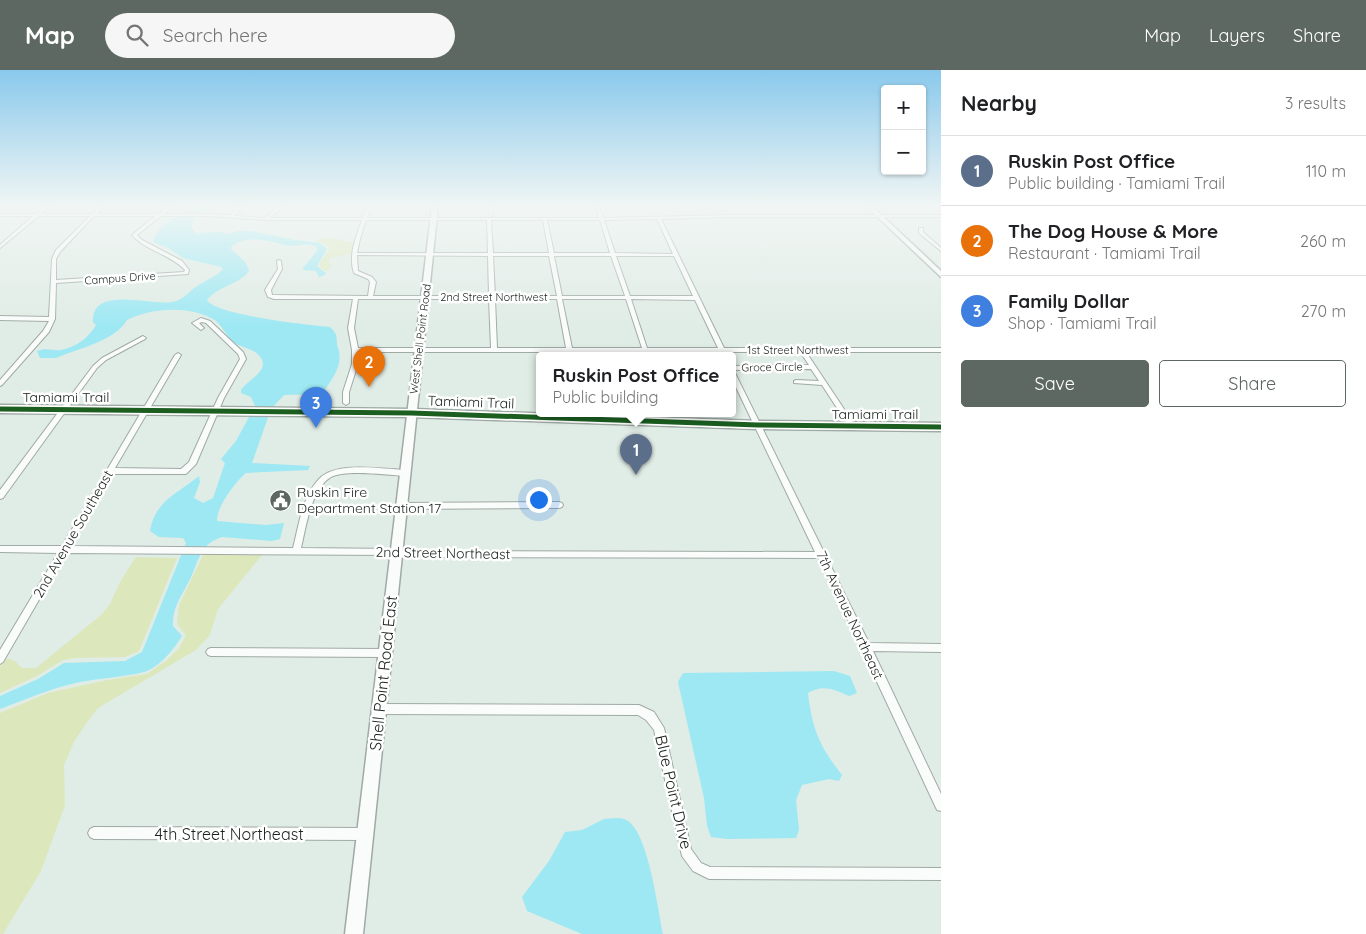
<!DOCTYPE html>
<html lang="en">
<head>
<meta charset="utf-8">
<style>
  :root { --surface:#fff; --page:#f6f6f6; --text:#202124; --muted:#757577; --line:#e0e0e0; --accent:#5e6863 }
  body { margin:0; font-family:Quicksand,sans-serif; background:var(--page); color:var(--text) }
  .controls { position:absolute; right:15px; top:15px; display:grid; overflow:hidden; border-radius:5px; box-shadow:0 1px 4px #0004 }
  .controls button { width:45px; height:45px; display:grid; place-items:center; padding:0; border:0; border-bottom:1px solid var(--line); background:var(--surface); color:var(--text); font:25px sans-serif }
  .you { position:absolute; left:538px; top:429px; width:18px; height:18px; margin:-12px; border:4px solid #fff; border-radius:50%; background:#1a73e8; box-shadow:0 0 0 8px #1a73e833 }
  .badge { display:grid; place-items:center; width:32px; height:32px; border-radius:50%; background:var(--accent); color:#fff; font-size:16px; font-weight:700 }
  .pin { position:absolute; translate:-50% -41px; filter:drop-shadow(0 1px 2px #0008) }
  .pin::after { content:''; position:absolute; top:26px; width:18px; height:15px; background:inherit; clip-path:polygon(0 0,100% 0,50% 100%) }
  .popup { position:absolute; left:536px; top:282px; width:200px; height:65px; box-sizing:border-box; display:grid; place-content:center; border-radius:5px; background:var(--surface); filter:drop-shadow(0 1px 4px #0005); font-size:16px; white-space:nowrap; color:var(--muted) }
  .popup b { font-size:19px; color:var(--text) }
  .popup::after { content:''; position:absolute; left:50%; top:100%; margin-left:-10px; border:10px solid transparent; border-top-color:var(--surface) }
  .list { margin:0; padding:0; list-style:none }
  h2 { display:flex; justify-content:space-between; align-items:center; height:65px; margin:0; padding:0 20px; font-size:21px }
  h2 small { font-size:16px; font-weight:400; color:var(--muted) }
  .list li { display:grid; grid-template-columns:32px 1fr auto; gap:15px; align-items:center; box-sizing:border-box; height:70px; padding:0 20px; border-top:1px solid var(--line) }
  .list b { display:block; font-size:19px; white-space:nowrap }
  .list p { margin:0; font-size:16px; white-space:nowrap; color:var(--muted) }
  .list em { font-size:16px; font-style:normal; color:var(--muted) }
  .actions { display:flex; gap:10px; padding:15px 20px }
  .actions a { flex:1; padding:11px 0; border:1px solid var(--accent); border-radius:5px; text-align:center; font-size:18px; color:var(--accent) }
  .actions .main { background:var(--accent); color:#fff }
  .icon { flex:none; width:28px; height:28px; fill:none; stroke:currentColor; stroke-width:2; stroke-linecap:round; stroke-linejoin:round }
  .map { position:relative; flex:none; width:941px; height:864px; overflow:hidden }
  header { display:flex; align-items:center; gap:30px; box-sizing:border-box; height:70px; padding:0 25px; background:var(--accent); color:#fff }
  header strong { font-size:24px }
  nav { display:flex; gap:28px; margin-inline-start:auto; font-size:18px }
  .search { width:350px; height:45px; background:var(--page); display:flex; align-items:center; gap:12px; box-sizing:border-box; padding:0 18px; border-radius:28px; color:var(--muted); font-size:19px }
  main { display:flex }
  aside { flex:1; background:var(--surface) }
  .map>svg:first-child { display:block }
  .green { fill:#dce8bb }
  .water { fill:#9de8f3 }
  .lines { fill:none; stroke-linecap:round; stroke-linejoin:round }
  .street-casing { stroke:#a0aaa5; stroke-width:2 }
  .secondary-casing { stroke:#a0aaa5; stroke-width:3 }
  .primary-casing { stroke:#a0aaa5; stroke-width:3 }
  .street { fill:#fafcfb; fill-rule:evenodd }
  .secondary { fill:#fafcfb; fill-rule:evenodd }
  .primary { fill:#fafcfb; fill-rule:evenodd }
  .cycleway-casing { stroke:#fff; stroke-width:8 }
  .cycleway { stroke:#1b5e20; stroke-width:5 }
  .labels { text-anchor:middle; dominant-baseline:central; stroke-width:5; stroke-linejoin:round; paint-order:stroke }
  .far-street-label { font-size:11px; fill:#18211c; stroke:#fff }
  .street-label { font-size:14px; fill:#18211c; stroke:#fff }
  .poi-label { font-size:14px; fill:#18211c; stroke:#fff; text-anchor:start }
  .near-street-label { font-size:16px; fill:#18211c; stroke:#fff }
</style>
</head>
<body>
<header>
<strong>Map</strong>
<div class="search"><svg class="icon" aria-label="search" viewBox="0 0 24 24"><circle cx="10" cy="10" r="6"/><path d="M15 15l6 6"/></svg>Search here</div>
<nav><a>Map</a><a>Layers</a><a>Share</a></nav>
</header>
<main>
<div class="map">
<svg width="941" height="864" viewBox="0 0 941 864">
  <rect width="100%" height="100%" fill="#e0ece6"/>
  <!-- green -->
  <g class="green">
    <path d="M323,168h9l23,5 -2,10 -23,5 -1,3 2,4 -1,4 -4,2 -7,-5c1,-6 8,-11 10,-17l-2,-4 -11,-4z"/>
    <path d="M204,483l59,1 -45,55 -8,26 -14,15 -98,58 -13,17 -11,17 -10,23 1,40 -24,66 -38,63h-3v-221l48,-20 59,-13 40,-6 20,-14 12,-12 7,-13 -9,-11 2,-19z"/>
    <path d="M136,487l41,1 -38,93 -14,6 -50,1 -12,2 -26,16 -37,17v-26l5,-9 10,3 7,7h14l65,-53 9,-11 10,-22z"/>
  </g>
  <!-- water -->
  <g class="water">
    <path d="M193,136h21l-20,13 -3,9 5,5 26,-1 5,2 11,-3h13l44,9 25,3 7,6 -10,17 9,7 -1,2 -6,2 -3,-6 -13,-1v-2l14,-17v-4c-11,-6 -21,1 -32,-2 -15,-4 -41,-11 -54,2v2l15,14 3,8c-10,14 -31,15 -42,29 8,15 102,25 123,27 10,10 5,10 8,21 6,17 -6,31 -16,46l-38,1 -13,14 -19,54 58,3 -2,4 -62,3c-11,9 -30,35 -29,48l49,4 18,-2 -4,16 -8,2 -50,-4c-20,6 -23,21 -30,38 -8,18 -20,31 -19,51l9,10c-8,13 -22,31 -38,36 -19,5 -44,6 -64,10 -28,6 -54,17 -80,27v-13l38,-17 26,-16 61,-2 17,-9 44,-109 -3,-5 -24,-1 -9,-6c5,-30 27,-37 49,-55l1,6 -6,16 9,5 10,-5 12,-35 -4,-4 15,-18 19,-35 -4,-9 -10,-4v-3c5,-8 22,-16 22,-26 -1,-13 -18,-16 -27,-20 -10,-6 -13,-20 -23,-25 -24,-14 -63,-11 -86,1 -13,22 -49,28 -71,38h-16l-3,-7c9,-4 16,0 24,-1 16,-3 28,-13 35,-25l-3,-3c-2,-37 59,-16 79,-20 12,-2 16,-10 25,-16 9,-6 19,-9 26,-17l-2,-2 -38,-9 -15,-10 -15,-6c4,-17 26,-27 40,-36z"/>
    <path d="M834,601l16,5 7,17 -8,3c-15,-7 -27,-12 -41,-3 4,36 12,54 34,82l-3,6 -10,-2 -27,6 -6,15 3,30 -3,8 -69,1 -16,-2 -4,-11 -3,-28 -26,-116 5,-9z"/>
    <path d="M604,749c6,0 14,-2 20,0 24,7 34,92 39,115h-81l-55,-23 -5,-14 27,-36 16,-29 17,-2z"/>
  </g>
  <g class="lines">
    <defs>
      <g id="street">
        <path d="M46,136h4l-9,8h51l8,-8h4l-7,8h61l11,-8h4l-9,8h43l23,1 8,-9h4l-7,10 30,2 14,-12h4l-13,12h93l4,-12h4l-4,12h232l-4,-12h4l4,12 126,-3h212v2h-212l-68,2 63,129h217v4h-135l48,72 1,2 -1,2h-4l-28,-43 -28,-2v-2l2,-1 23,1 -8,-12 -79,1v-4l77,-1 -9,-13h-74l2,4h-6l-2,-4h-362v12l-9,28v11l-3,2 -3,-2v-11l9,-28v-14l-4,-22 5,-29h-79l-6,-2 -3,-7 13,-21 -1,-8 2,-1 2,1 1,8 -11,21 1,5 96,1 2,-14 -2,-3 -14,-6c-6,-18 2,-36 8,-53h-96l-59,-4h-46l-24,19 5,5 40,21 7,9 -1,4 -132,9 -1,36 -6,13 -47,53 -2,1v-6l43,-49 6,-10 -49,-1v-4l49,1 3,-58 4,-9 34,-34h-51l-39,32v-3l33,-29h-33v-2h36zM94,146h61l-23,19c14,16 38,19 53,35l-1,2 -128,8v-21l4,-7zM657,149l16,35 -58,-1 -11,-33zM366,150h121l1,33h-131l3,-14zM491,150h52l6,33h-56zM547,150h53l10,33h-56zM357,185l131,1 1,40h-116l3,-14 -4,-5 -14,-6zM493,186h56l8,40h-62zM554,186h57l14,40h-63zM616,186h58l19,40h-63zM358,229h131l2,49h-133l-4,-20zM495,229h62l9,49h-69zM562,229h64l16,49h-70zM631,229l64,1 23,48h-71z"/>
        <path d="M488,136h4l1,10 -4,-1z"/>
        <path d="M919,158h4v4l18,16v3l-22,-18z"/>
        <path d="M201,248l9,3 33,31 3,7 -22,39 -28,66 -10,10h-74l-42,72 223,2c6,-23 9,-51 26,-69 16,-18 63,-10 86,-9l4,3 -4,3c-17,-1 -60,-7 -74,1 -20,12 -25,50 -30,71l95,1 7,2 412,1 -83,-173v-9l2,1 135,272 72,1v8l-68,-1 68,143v17l-4,-1 -118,-252 -416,-1 -7,-2 -330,-2 -63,109 -3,2v-14l58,-97 -58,-1v-6h62l113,-191 3,-2 3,2 -66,113 66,1 8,-7 29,-64 22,-39 -2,-5 -32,-31 -4,-1 -3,1 5,5 -3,2 -9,-7z"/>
        <path d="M143,266l3,2 -1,1 -39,21 -9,8 -94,130 -3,1v-9l93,-124 9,-8z"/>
        <path d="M559,432l3,1 1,2 -1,2 -3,1 -158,1 -3,-1 -1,-2 1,-2 3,-1z"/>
        <path d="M211,578l174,1 3,1 2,3 -2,3 -3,1 -174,-1 -3,-1 -2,-3 2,-3z"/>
        <path d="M379,634l260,1 15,7 10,16 27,121 10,14 9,4 231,1v12l-232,-1 -16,-8 -11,-15 -28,-126 -8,-10 -8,-5 -259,-1 -3,-2 -2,-3 2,-3z"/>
        <path d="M94,757l271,1 4,2 2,4 -2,4 -4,2 -271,-1 -4,-2 -2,-4 2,-4z"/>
      </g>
      <g id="secondary">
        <path d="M432,136h6l-75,728h-18z"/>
        <path d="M866,136h6l69,65v6z"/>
      </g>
      <path id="primary" d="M0,335l411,4 347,12 183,2v8l-183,-2 -347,-12 -411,-4z"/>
    </defs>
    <!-- street casing -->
    <use href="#street" class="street-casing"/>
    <!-- secondary casing -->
    <use href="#secondary" class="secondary-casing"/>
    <!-- primary casing -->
    <use href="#primary" class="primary-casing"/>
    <!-- street -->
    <use href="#street" class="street"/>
    <!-- secondary -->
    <use href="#secondary" class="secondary"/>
    <!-- primary -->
    <use href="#primary" class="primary"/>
    <defs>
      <path id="cycleway" d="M0,339l411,4 347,12 183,2"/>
    </defs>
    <!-- cycleway casing -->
    <use href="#cycleway" class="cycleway-casing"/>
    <!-- cycleway -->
    <use href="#cycleway" class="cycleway"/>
  </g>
  <!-- sky -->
  <linearGradient id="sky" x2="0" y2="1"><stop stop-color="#8ac9ec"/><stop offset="0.53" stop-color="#f1f6f4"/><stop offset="1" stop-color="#f1f6f4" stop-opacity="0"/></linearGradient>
  <rect width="941" height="257" fill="url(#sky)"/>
  <!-- icons -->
  <defs>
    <symbol id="civic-disc" viewBox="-11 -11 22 22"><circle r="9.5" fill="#5e6863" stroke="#fff"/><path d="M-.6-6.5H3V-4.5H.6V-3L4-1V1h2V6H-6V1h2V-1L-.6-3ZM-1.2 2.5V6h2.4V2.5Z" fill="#fff"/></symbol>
  </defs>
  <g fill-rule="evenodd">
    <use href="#civic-disc" x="268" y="418" width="25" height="25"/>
  </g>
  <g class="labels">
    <!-- far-street labels -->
    <g class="far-street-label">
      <text transform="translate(120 208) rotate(-4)">Campus Drive</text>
      <text x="494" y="227">2nd Street Northwest</text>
      <text transform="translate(420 269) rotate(-83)">West Shell Point Road</text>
      <text x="798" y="280">1st Street Northwest</text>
      <text transform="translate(772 297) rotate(-1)">Groce Circle</text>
    </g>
    <!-- street labels -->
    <g class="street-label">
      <text x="66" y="327">Tamiami Trail</text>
      <text transform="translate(471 332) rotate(2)">Tamiami Trail</text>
      <text x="875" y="344">Tamiami Trail</text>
      <text transform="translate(73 464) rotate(-60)">2nd Avenue Southeast</text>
      <text transform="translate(443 483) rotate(1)">2nd Street Northeast</text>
      <text transform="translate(850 545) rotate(65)">7th Avenue Northeast</text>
    </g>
    <!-- poi labels -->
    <g class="poi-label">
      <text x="297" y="422">Ruskin Fire<tspan x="297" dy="16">Department Station 17</tspan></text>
    </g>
    <!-- near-street labels -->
    <g class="near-street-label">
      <text transform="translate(383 603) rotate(-84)">Shell Point Road East</text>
      <text transform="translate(674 722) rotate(77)">Blue Point Drive</text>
      <text x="229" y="764">4th Street Northeast</text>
    </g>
  </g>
</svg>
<div class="controls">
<button>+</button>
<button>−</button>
</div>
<div class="you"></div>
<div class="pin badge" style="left:636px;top:405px;background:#5c6f8a">1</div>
<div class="popup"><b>Ruskin Post Office</b>Public building</div>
<div class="pin badge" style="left:369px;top:317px;background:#e8710a">2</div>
<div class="pin badge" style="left:316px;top:358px;background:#3f7fe0">3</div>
</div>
<aside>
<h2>Nearby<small>3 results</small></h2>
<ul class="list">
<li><span class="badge" style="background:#5c6f8a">1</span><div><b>Ruskin Post Office</b><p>Public building · Tamiami Trail</p></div><em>110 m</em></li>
<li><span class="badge" style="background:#e8710a">2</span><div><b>The Dog House &amp; More</b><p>Restaurant · Tamiami Trail</p></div><em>260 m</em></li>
<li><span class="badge" style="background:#3f7fe0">3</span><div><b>Family Dollar</b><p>Shop · Tamiami Trail</p></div><em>270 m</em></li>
</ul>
<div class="actions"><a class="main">Save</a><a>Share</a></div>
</aside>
</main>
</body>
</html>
